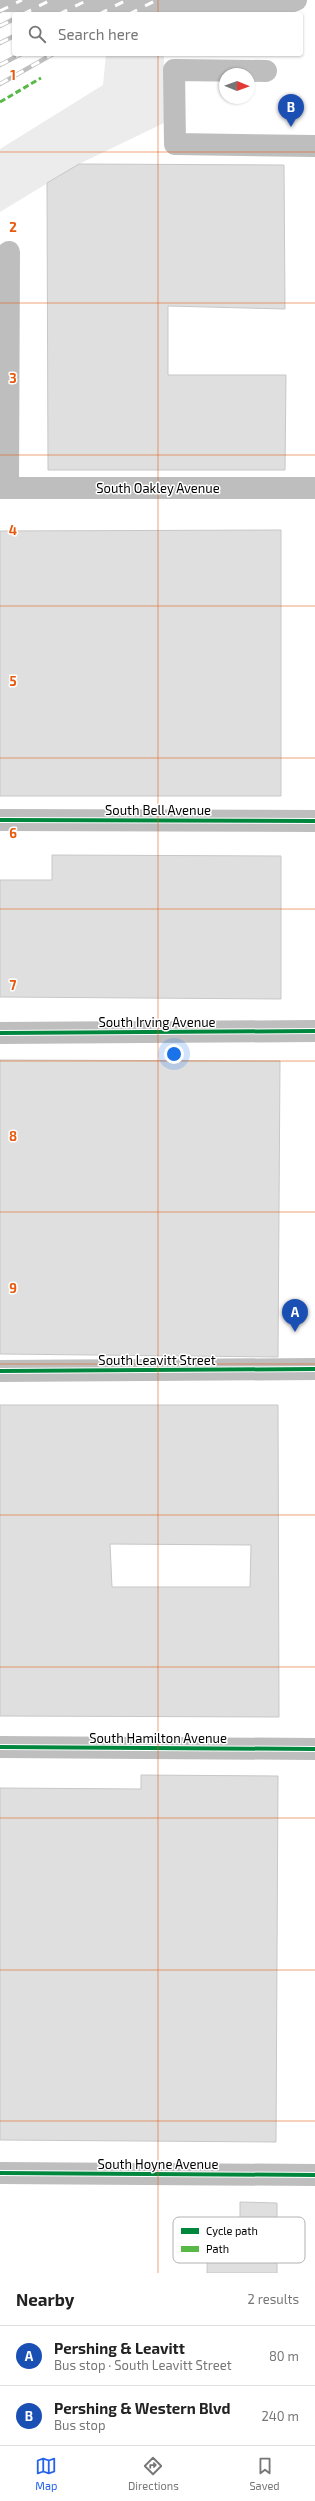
<!DOCTYPE html>
<html lang="en">
<head>
<meta charset="utf-8">
<style>
  :root { --surface:#fff; --page:#f2f2f2; --text:#222; --muted:#767676; --line:#e0e0e0; --accent:#2563eb }
  body { margin:0; font-family:"Exo 2",sans-serif; background:var(--page); color:var(--text) }
  .compass { position:absolute; left:219px; top:68px; width:36px; height:36px; border-radius:50%; background:var(--surface); box-shadow:0 1px 3px #0004; rotate:91deg }
  .you { position:absolute; left:174px; top:1054px; width:14px; height:14px; margin:-10px; border:3px solid #fff; border-radius:50%; background:#1a73e8; box-shadow:0 0 0 6px #1a73e833 }
  .badge { display:grid; place-items:center; width:26px; height:26px; border-radius:50%; background:var(--accent); color:#fff; font-size:13px; font-weight:700 }
  .pin { position:absolute; translate:-50% -33px; filter:drop-shadow(0 1px 2px #0008) }
  .pin::after { content:''; position:absolute; top:21px; width:14px; height:12px; background:inherit; clip-path:polygon(0 0,100% 0,50% 100%) }
  .list { margin:0; padding:0; list-style:none }
  h2 { display:flex; justify-content:space-between; align-items:center; height:52px; margin:0; padding:0 16px; font-size:17px }
  h2 small { font-size:13px; font-weight:400; color:var(--muted) }
  .list li { display:grid; grid-template-columns:26px 1fr auto; gap:12px; align-items:center; box-sizing:border-box; height:60px; padding:0 16px; border-top:1px solid var(--line) }
  .list b { display:block; font-size:15px; white-space:nowrap }
  .list p { margin:0; font-size:13px; white-space:nowrap; color:var(--muted) }
  .list em { font-size:13px; font-style:normal; color:var(--muted) }
  .icon { flex:none; width:22px; height:22px; fill:none; stroke:currentColor; stroke-width:2; stroke-linecap:round; stroke-linejoin:round }
  .map { position:relative; flex:none; width:315px; height:2273px; overflow:hidden }
  .search { position:absolute; background:var(--surface); box-shadow:0 1px 3px #0004; left:12px; right:12px; top:12px; height:44px; display:flex; align-items:center; gap:10px; box-sizing:border-box; padding:0 14px; border-radius:4px; color:var(--muted); font-size:15px }
  .sheet { height:172px; background:var(--surface) }
  nav { display:flex; justify-content:space-around; align-items:center; box-sizing:border-box; height:56px; border-top:1px solid var(--line); background:var(--surface); font-size:11px; color:var(--muted) }
  nav a { display:grid; justify-items:center; gap:2px }
  nav .on { color:var(--accent) }
  .map>svg:first-child { display:block }
  .green { fill:#ececec }
  .building { fill:#dfdfdf; stroke:#c7c7c7; fill-rule:evenodd }
  .lines { fill:none; stroke-linecap:round; stroke-linejoin:round }
  .minor { stroke:#bebebe; stroke-width:22 }
  .rail-casing { stroke:#bebebe; stroke-width:4.5 }
  .rail { stroke:#fff; stroke-width:3; stroke-dasharray:9; stroke-linecap:butt }
  .quiet { stroke:#58b947; stroke-width:3; stroke-dasharray:6 3; stroke-linecap:butt }
  .cycleway-casing { stroke:#fff; stroke-width:6 }
  .cycleway { stroke:#00873e; stroke-width:4 }
  .grid { fill:none; stroke:#e8590c; stroke-width:1; stroke-opacity:0.55 }
  .labels { text-anchor:middle; dominant-baseline:central; stroke-width:3; stroke-linejoin:round; paint-order:stroke }
  .street-label { font-size:13px; fill:#000; stroke:#fff }
  .key { fill:#fff; stroke:#b2b2b2; stroke-width:1 }
  .key-label { font-size:11px; fill:#000 }
  .grid-label { font-size:13px; text-anchor:middle; font-weight:bold; fill:#e8590c; stroke:#fff; stroke-width:3; stroke-linejoin:round; paint-order:stroke }
</style>
</head>
<body>
<div class="map">
<svg width="315" height="2273" viewBox="0 0 315 2273">
  <rect width="100%" height="100%" fill="#fff"/>
  <!-- green -->
  <path class="green" d="M106,54h58v69l-85,41 -79,48v-63l103,-64z"/>
  <!-- building -->
  <g class="building">
    <path d="M79,164l205,1 1,144 -117,-3v69h118l-1,95h-237l-1,-287z"/>
    <path d="M281,530v266h-281v-265z"/>
    <path d="M52,855l229,1v143l-281,-2v-117h52z"/>
    <path d="M0,1060l280,1 -2,296 -278,-3z"/>
    <path d="M0,1405h278l1,312 -279,-1zM110,1544l141,1 -1,42h-138z"/>
    <path d="M141,1775l137,1 -2,366 -276,-2v-352l141,1z"/>
    <path d="M240,2202l37,1v70h-70l1,-46h32z"/>
  </g>
  <g class="lines">
    <!-- minor -->
    <g class="minor">
      <path d="M0,1l285,3 11,-4"/>
      <path d="M266,71l-92,-1 1,74 140,2"/>
      <path d="M0,259l9,-7 -1,236"/>
      <path d="M0,488h315"/>
      <path d="M0,820l315,1"/>
      <path d="M0,1033l315,-2"/>
      <path d="M0,1371l315,-2"/>
      <path d="M0,1747l315,2"/>
      <path d="M0,2173l315,2"/>
    </g>
    <defs>
      <g id="rail">
        <path d="M0,11l22,-11"/>
        <path d="M23,14l28,-14"/>
        <path d="M59,14l29,-14"/>
        <path d="M99,14l28,-14"/>
        <path d="M129,14l28,-14"/>
        <path d="M0,26l14,-7"/>
        <path d="M0,43l14,-7"/>
        <path d="M0,65l21,-11"/>
        <path d="M0,84l53,-30"/>
      </g>
    </defs>
    <!-- rail casing -->
    <use href="#rail" class="rail-casing"/>
    <!-- rail -->
    <use href="#rail" class="rail"/>
    <!-- quiet -->
    <path class="quiet" d="M0,102l41,-24"/>
    <defs>
      <g id="cycleway">
        <path d="M0,820l315,1"/>
        <path d="M0,1033l315,-2"/>
        <path d="M0,1371l315,-2"/>
        <path d="M0,1747l315,2"/>
        <path d="M0,2173l315,2"/>
      </g>
    </defs>
    <!-- cycleway casing -->
    <use href="#cycleway" class="cycleway-casing"/>
    <!-- cycleway -->
    <use href="#cycleway" class="cycleway"/>
  </g>
  <!-- grid -->
  <path class="grid" d="M158,0v14M158,54v2219M0,152h315M0,303h315M0,455h315M0,606h315M0,758h315M0,909h315M0,1061h315M0,1212h315M0,1364h315M0,1515h315M0,1667h315M0,1818h315M0,1970h315M0,2121h315"/>
  <g class="labels">
    <!-- street labels -->
    <g class="street-label">
      <text x="158" y="488">South Oakley Avenue</text>
      <text x="158" y="810">South Bell Avenue</text>
      <text x="157" y="1022">South Irving Avenue</text>
      <text x="157" y="1360">South Leavitt Street</text>
      <text x="158" y="1738">South Hamilton Avenue</text>
      <text x="158" y="2164">South Hoyne Avenue</text>
    </g>
  </g>
  <!-- legend -->
  <rect x="173" y="2217" width="132" height="46" rx="6" class="key"/>
  <rect x="181" y="2228" width="18" height="6" fill="#00873e"/>
  <rect x="181" y="2246" width="18" height="6" fill="#58b947"/>
  <g class="key-label">
    <text x="206" y="2235">Cycle path</text>
    <text x="206" y="2253">Path</text>
  </g>
  <g class="grid-label">
    <text x="13" y="80">1</text>
    <text x="13" y="232">2</text>
    <text x="13" y="383">3</text>
    <text x="13" y="535">4</text>
    <text x="13" y="686">5</text>
    <text x="13" y="838">6</text>
    <text x="13" y="990">7</text>
    <text x="13" y="1141">8</text>
    <text x="13" y="1293">9</text>
  </g>
</svg>
<svg class="compass" viewBox="-18 -18 36 36"><path d="M0-13l5 13h-10z" fill="#e53935"/><path d="M0 13l5-13h-10z" fill="#767676"/></svg>
<div class="you"></div>
<div class="pin badge" style="left:295px;top:1332px;background:#1a4fb4">A</div>
<div class="pin badge" style="left:291px;top:127px;background:#1a4fb4">B</div>
<div class="search"><svg class="icon" aria-label="search" viewBox="0 0 24 24"><circle cx="10" cy="10" r="6"/><path d="M15 15l6 6"/></svg>Search here</div>
</div>
<section class="sheet">
<h2>Nearby<small>2 results</small></h2>
<ul class="list">
<li><span class="badge" style="background:#1a4fb4">A</span><div><b>Pershing &amp; Leavitt</b><p>Bus stop · South Leavitt Street</p></div><em>80 m</em></li>
<li><span class="badge" style="background:#1a4fb4">B</span><div><b>Pershing &amp; Western Blvd</b><p>Bus stop</p></div><em>240 m</em></li>
</ul>
</section>
<nav>
<a class="on"><svg class="icon" aria-label="map" viewBox="0 0 24 24"><path d="M3 6l6-2 6 2 6-2v14l-6 2-6-2-6 2zM9 4v14M15 6v14"/></svg>Map</a>
<a><svg class="icon" aria-label="directions" viewBox="0 0 24 24"><path d="M12 3l9 9-9 9-9-9zM9 14v-3h6M13 9l2 2-2 2"/></svg>Directions</a>
<a><svg class="icon" aria-label="saved" viewBox="0 0 24 24"><path d="M7 4h10v16l-5-4-5 4z"/></svg>Saved</a>
</nav>
</body>
</html>
